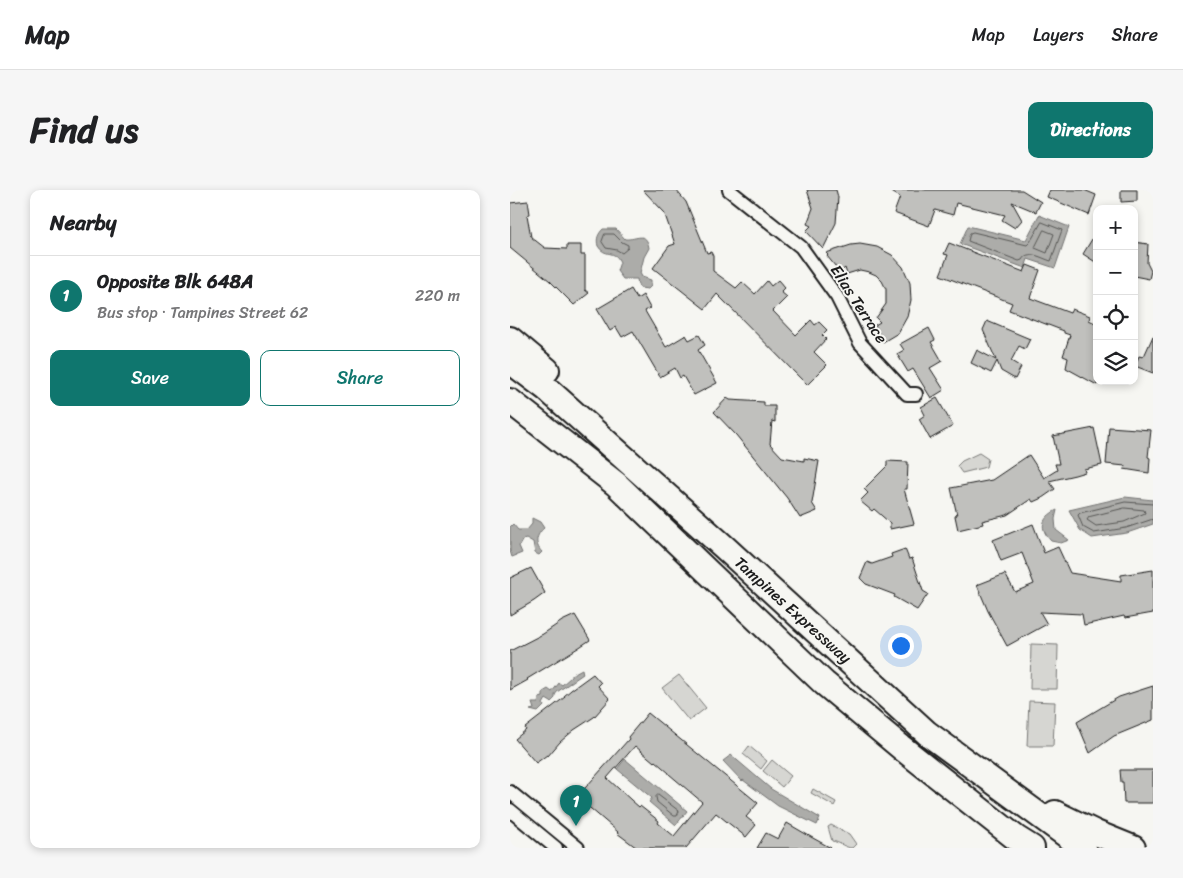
<!DOCTYPE html>
<html lang="en">
<head>
<meta charset="utf-8">
<style>
  :root { --surface:#fff; --page:#f6f6f6; --text:#202124; --muted:#757577; --line:#e0e0e0; --accent:#0f766e }
  body { margin:0; font-family:Sriracha,sans-serif; background:var(--page); color:var(--text) }
  .controls { position:absolute; right:15px; top:15px; display:grid; overflow:hidden; border-radius:10px; box-shadow:0 2px 8px #0003 }
  .controls button { width:45px; height:45px; display:grid; place-items:center; padding:0; border:0; border-bottom:1px solid var(--line); background:var(--surface); color:var(--text); font:25px sans-serif }
  .you { position:absolute; left:390px; top:455px; width:18px; height:18px; margin:-12px; border:4px solid #fff; border-radius:50%; background:#1a73e8; box-shadow:0 0 0 8px #1a73e833 }
  .badge { display:grid; place-items:center; width:32px; height:32px; border-radius:50%; background:var(--accent); color:#fff; font-size:16px; font-weight:700 }
  .pin { position:absolute; translate:-50% -41px; filter:drop-shadow(0 1px 2px #0008) }
  .pin::after { content:''; position:absolute; top:26px; width:18px; height:15px; background:inherit; clip-path:polygon(0 0,100% 0,50% 100%) }
  .list { margin:0; padding:0; list-style:none }
  h2 { display:flex; justify-content:space-between; align-items:center; height:65px; margin:0; padding:0 20px; font-size:21px }
  h2 small { font-size:16px; font-weight:400; color:var(--muted) }
  .list li { display:grid; grid-template-columns:32px 1fr auto; gap:15px; align-items:center; box-sizing:border-box; height:80px; padding:0 20px; border-top:1px solid var(--line) }
  .list b { display:block; font-size:19px; white-space:nowrap }
  .list p { margin:0; font-size:16px; white-space:nowrap; color:var(--muted) }
  .list em { font-size:16px; font-style:normal; color:var(--muted) }
  .actions { display:flex; gap:10px; padding:15px 20px }
  .actions a { flex:1; padding:11px 0; border:1px solid var(--accent); border-radius:10px; text-align:center; font-size:18px; color:var(--accent) }
  .actions .main { background:var(--accent); color:#fff }
  .icon { flex:none; width:28px; height:28px; fill:none; stroke:currentColor; stroke-width:2; stroke-linecap:round; stroke-linejoin:round }
  .map { position:relative; flex:none; width:643px; height:658px; overflow:hidden; border-radius:10px }
  header { display:flex; align-items:center; gap:30px; box-sizing:border-box; height:70px; padding:0 25px; background:var(--surface); border-bottom:1px solid var(--line) }
  header strong { font-size:24px }
  nav { display:flex; gap:28px; margin-inline-start:auto; font-size:18px }
  .intro { display:flex; align-items:center; justify-content:space-between; box-sizing:border-box; height:120px; padding:0 30px }
  h1 { margin:0; font-size:35px }
  .button { padding:12px 22px; border-radius:10px; background:var(--accent); color:#fff; font-size:18px; font-weight:700 }
  main { display:flex; gap:30px; padding:0 30px }
  aside { flex:1; background:var(--surface); border-radius:10px; box-shadow:0 2px 8px #0003 }
  .map>svg:first-child { display:block }
  .green { fill:#d6d6d2; stroke:#797977 }
  .water { fill:#acaca9; stroke:#727271 }
  .lines { fill:none; stroke-linecap:round; stroke-linejoin:round }
  .shore { stroke:#565654; stroke-width:1 }
  .building { fill:#c0c0bd; stroke:#1c1c1c; fill-rule:evenodd }
  .street-casing { stroke:#1c1c1c; stroke-width:16 }
  .highway-casing { stroke:#1c1c1c; stroke-width:28 }
  .street { stroke:#f6f6f2; stroke-width:12 }
  .highway { stroke:#f6f6f2; stroke-width:24 }
  .labels { text-anchor:middle; dominant-baseline:central; stroke-width:4; stroke-linejoin:round; paint-order:stroke }
  .street-label { font-size:16px; fill:#1c1c1c; stroke:#f6f6f2 }
</style>
</head>
<body>
<header>
<strong>Map</strong>
<nav><a>Map</a><a>Layers</a><a>Share</a></nav>
</header>
<div class="intro"><h1>Find us</h1><a class="button">Directions</a></div>
<main>
<aside>
<h2>Nearby<small></small></h2>
<ul class="list">
<li><span class="badge">1</span><div><b>Opposite Blk 648A</b><p>Bus stop · Tampines Street 62</p></div><em>220 m</em></li>
</ul>
<div class="actions"><a class="main">Save</a><a>Share</a></div>
</aside>
<div class="map">
<svg width="643" height="658" viewBox="0 0 643 658">
  <rect width="100%" height="100%" fill="#f6f6f2"/>
  <filter id="ink" filterUnits="userSpaceOnUse"><feTurbulence type="fractalNoise" baseFrequency=".02" numOctaves="2"/><feDisplacementMap in="SourceGraphic" scale="10" xChannelSelector="R" yChannelSelector="G"/><feConvolveMatrix kernelMatrix="1 2 1 2 8 2 1 2 1" color-interpolation-filters="sRGB"/></filter>
  <g filter="url(#ink)">
    <!-- green -->
    <g class="green">
      <path d="M469,263l9,6 -2,8 -24,6 -5,-7 5,-5z"/>
      <path d="M521,454l27,1 -1,44h-27z"/>
      <path d="M169,485l27,33 -17,13 -27,-33z"/>
      <path d="M519,511l26,1 -2,44h-26z"/>
      <path d="M239,556l18,15 -6,8 -18,-15z"/>
      <path d="M262,570l19,16 -9,11 -19,-16z"/>
      <path d="M303,599l23,13 -2,4 -23,-13z"/>
      <path d="M321,635l18,9 7,10 -4,4c-6,0 -13,-6 -20,-7l-4,-14z"/>
    </g>
    <!-- water -->
    <g class="water">
      <path d="M529,25l30,12 -14,41 -27,-9 -3,9 -65,-24 8,-18 58,14z"/>
      <path d="M93,39h13l9,10c12,1 21,-9 24,9l-5,9 -4,16 2,4 9,3v6l-3,3 -8,-1 -2,-3 -1,-6h-14l-6,-8 3,-9c-5,-13 -15,-4 -22,-16 -2,-7 0,-12 5,-17z"/>
      <path d="M615,307l28,3v24l-26,9 -35,5 -12,-8 -11,-20z"/>
      <path d="M547,320l-2,9 1,11 13,10 -8,3 -10,-2c-12,-13 -10,-23 6,-31z"/>
      <path d="M22,328l8,4 4,6c-8,7 -10,16 -2,24l-3,3 -4,-2 -2,-11 -7,-4 -3,1 -4,7 3,7 -10,4 -2,-6v-24l3,-3 5,6h9l5,-6z"/>
      <path d="M72,479l1,5 -26,18 -2,3v3l-4,4 -5,-3 -3,5 1,2 -6,6 -8,-2 4,-1 -2,-6h6l1,-5 4,-1v-5l5,-3 4,3 7,-9 3,2 9,-8v-2z"/>
      <path d="M221,565l40,34 49,29 -3,7 -39,-19 -35,-26 -1,1 -19,-20z"/>
      <path d="M115,569l62,52 -11,14 -27,-23 3,-4 -35,-29z"/>
    </g>
    <g class="lines">
      <!-- shore -->
      <g class="shore">
        <path d="M532,32l20,8 -11,31c-10,-3 -23,-12 -29,-1l-3,1 -51,-20 2,-8 3,-1 54,13 3,-3z"/>
        <path d="M534,40l10,4 -7,19 -12,-5z"/>
        <path d="M95,44h9l8,8 6,3v3l-6,5 -5,-3 -11,-2 -4,-6z"/>
        <path d="M643,314l-28,-2 -45,11 -2,2 5,12 11,6 32,-5 27,-9"/>
        <path d="M615,318l19,2 1,3 -21,9 -28,4 -9,-6 2,-3z"/>
        <path d="M148,605l21,16 -2,5h-3l-17,-14 -1,-5z"/>
      </g>
    </g>
    <!-- building -->
    <g class="building">
      <path d="M133,0h33l10,12 21,51 4,-1 2,4v15l23,17 6,-6 13,12 12,-13 4,5 7,-6 7,8 -4,4 6,5 -14,14 23,24 15,-15 4,5 4,-3 8,8 -5,5 4,4 -12,13 13,13 -20,20 -90,-91 -12,15 -52,-41 16,-22 6,-2 -11,-32z"/>
      <path d="M297,0h29l2,7 -2,26 -13,26 -17,-18 5,-5 -4,-2 6,-16z"/>
      <path d="M378,0h134l19,12 -5,10 -24,-10 10,18 -7,8 -13,-8 3,-5 -49,-12 -3,12 -18,-5 -6,16 -35,-13 6,-16z"/>
      <path d="M540,0h34l12,5 -7,20 -42,-18z"/>
      <path d="M611,0h16v11l-16,1z"/>
      <path d="M18,11l2,13 -3,1 4,22 14,11 22,1v-4h14v10h4v35l4,3 -15,12 -24,-24 -40,-33v-45z"/>
      <path d="M587,41v32l-14,-9z"/>
      <path d="M624,52l14,2 -1,19 4,8 -2,8 -15,-3z"/>
      <path d="M439,53l75,29 3,-7 13,5 -10,28 40,15 2,-4 18,7 -1,4 8,4v61l-31,-17 2,-10 -5,-2 7,-21 -6,-2v-2l-55,-21 3,-7 -72,-28 8,-20 -4,-1z"/>
      <path d="M350,54l17,3 15,8 11,12 7,16 1,17 -4,17 -9,16 -15,9 -8,-17 5,-3 -4,-4 10,-14v-15l-4,-8 -6,-6 -7,-3 -9,-2 -13,4 -2,-6 -5,4 -13,-16 1,-1 -2,-2 25,-8z"/>
      <path d="M121,99l6,10 6,-4 7,13 -5,3 21,36 20,-12 3,5 10,-5 6,10 -7,5 19,33 -23,12 -11,-19 -3,2 -5,-10 -15,9 -27,-46 -11,6 -6,-10 -6,4 -13,-22z"/>
      <path d="M477,131l43,18 -5,10 -6,-3 -8,15 10,6 -6,12 -14,-8 -4,-10 -6,12 -20,-10 6,-13 19,10 -13,-30z"/>
      <path d="M419,138l6,12 -4,2 11,19 -12,7 14,22 -13,8 -18,-29 -5,3 -11,-18 7,-4 -4,-6z"/>
      <path d="M643,146v37l-18,-7 4,-10 4,1 2,-3z"/>
      <path d="M217,208l3,2 34,2v4h11v16l-3,-1 -2,23 12,13 22,4v-3l15,3 -7,42 5,8 -17,7 -13,-20 -51,-63 -22,-23z"/>
      <path d="M427,208l16,28 -23,13 -11,-20 6,-4 -4,-8z"/>
      <path d="M599,237l42,3 -3,27 2,1 -1,15 -25,-4 1,-3 -19,-2z"/>
      <path d="M584,238l8,37 -18,4 1,3 -10,3 -26,6 6,8 -13,9 -9,4 -2,-3 -24,16 -25,6 1,3 -25,6 -3,-14 2,-1 -6,-27 41,-8 37,-25 15,23 13,-8 -2,-6h4l-6,-28z"/>
      <path d="M377,271l21,1 -1,27h-3l10,35 -24,5v-6l-16,-14 -2,2 -12,-10 8,-8 -4,-4 23,-23z"/>
      <path d="M523,334l11,29 14,-6 12,26 51,8v-6l32,-5v43l-28,5 -1,-2 -40,9 -2,-11 -42,-2 7,12 -40,22 -19,-35 -11,-26 28,-11 10,18 19,-8 -12,-31 -21,8 -8,-21z"/>
      <path d="M395,359l4,10 3,-1 11,33 5,3 -11,16 -23,-13 1,-2 -29,-11 -6,-6 7,-16 5,2 20,-7 -1,-3z"/>
      <path d="M21,378l14,25 -11,8 -24,14v-37z"/>
      <path d="M65,425l15,25 -12,8 -51,31 1,1 -18,10v-39l33,-17 19,-13z"/>
      <path d="M83,484l8,9 -3,3 12,13 -16,18 -20,13 -14,12 -12,14 -1,-1 -11,8 -21,-24 11,-9 -1,-2 40,-31 -1,-1 7,-6z"/>
      <path d="M643,496v34l-39,16 -24,17 -13,-31 42,-25z"/>
      <path d="M138,523l110,90 -12,14 10,8 -10,12 -30,-24 -30,35h-49l-20,-15 1,-1 -41,-35 52,-58 -1,-2zM125,556l19,16 1,-1 14,12v1l33,28 -28,34 -16,-13 1,-2 -19,-15 -1,1 -8,-7 -24,-22z"/>
      <path d="M610,580h33v33h-29l-1,-21h-2z"/>
      <path d="M277,633l24,14 20,11h-74l9,-15 12,6z"/>
    </g>
    <g class="lines">
      <defs>
        <g id="street">
          <path d="M219,0l72,57 36,50 23,46 47,51h9"/>
          <path d="M0,602l68,56"/>
          <path d="M0,620l46,38"/>
        </g>
        <g id="highway">
          <path d="M0,149l37,31"/>
          <path d="M0,171l37,28 176,157 204,187 157,115"/>
          <path d="M0,211l106,83 208,199 78,65 114,90 16,10"/>
          <path d="M545,623l41,20 37,15"/>
        </g>
      </defs>
      <!-- street casing -->
      <use href="#street" class="street-casing"/>
      <!-- highway casing -->
      <use href="#highway" class="highway-casing"/>
      <!-- street -->
      <use href="#street" class="street"/>
      <!-- highway -->
      <use href="#highway" class="highway"/>
    </g>
  </g>
  <g class="labels">
    <!-- street labels -->
    <g class="street-label">
      <text transform="translate(349 114) rotate(57)">Elias Terrace</text>
      <text transform="translate(283 420) rotate(42)">Tampines Expressway</text>
    </g>
  </g>
</svg>
<div class="controls">
<button>+</button>
<button>−</button>
<button><svg class="icon" aria-label="locate" viewBox="0 0 24 24"><circle cx="12" cy="12" r="6"/><path d="M12 2v4M12 18v4M2 12h4M18 12h4"/></svg></button>
<button><svg class="icon" aria-label="layers" viewBox="0 0 24 24"><path d="M12 4l9 5-9 5-9-5zM3 14l9 5 9-5"/></svg></button>
</div>
<div class="you"></div>
<div class="pin badge" style="left:66px;top:636px">1</div>
</div>
</main>
</body>
</html>
